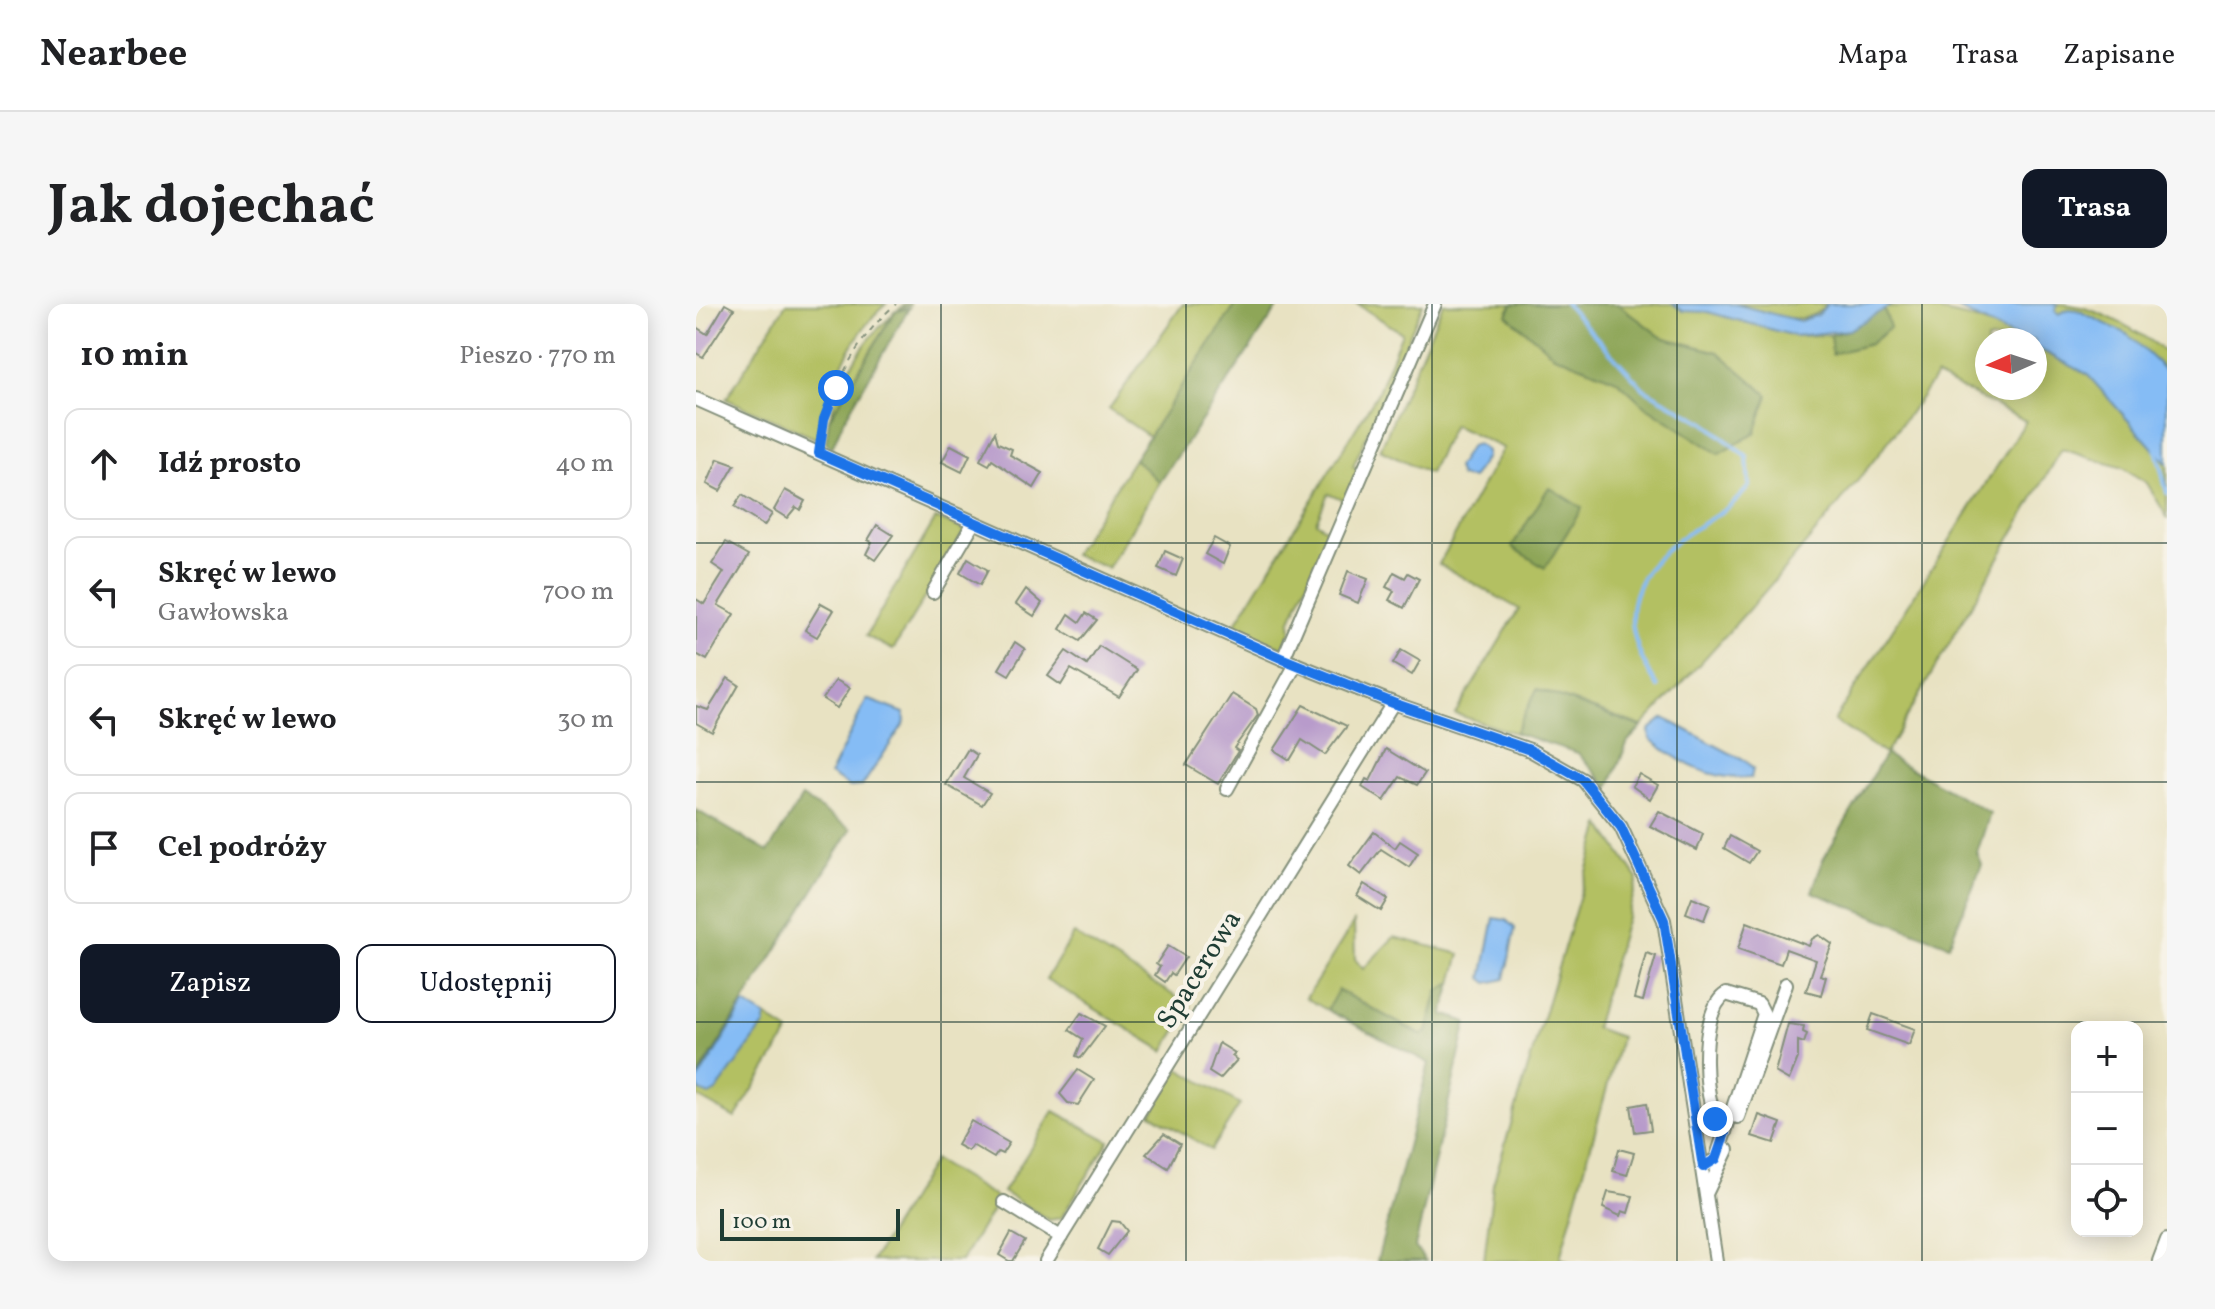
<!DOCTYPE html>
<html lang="pl">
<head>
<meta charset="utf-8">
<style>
  :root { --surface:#fff; --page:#f6f6f6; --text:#202124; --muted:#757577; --line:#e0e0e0; --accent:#111827 }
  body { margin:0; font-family:Vollkorn,serif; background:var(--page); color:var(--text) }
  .controls { position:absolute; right:24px; bottom:24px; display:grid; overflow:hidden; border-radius:16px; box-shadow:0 4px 20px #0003 }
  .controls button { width:72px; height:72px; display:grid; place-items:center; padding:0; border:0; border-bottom:2px solid var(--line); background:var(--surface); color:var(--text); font:40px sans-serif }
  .compass { position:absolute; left:1279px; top:24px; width:72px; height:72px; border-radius:50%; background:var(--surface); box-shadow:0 4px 20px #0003; rotate:267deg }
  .scale { position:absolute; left:24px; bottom:20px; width:180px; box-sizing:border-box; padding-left:8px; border:4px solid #1f3d34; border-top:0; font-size:22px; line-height:28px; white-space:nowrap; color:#1f3d34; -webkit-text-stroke:6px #f7f3e8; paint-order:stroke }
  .stop { position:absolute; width:24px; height:24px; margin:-18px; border:6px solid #1a73e8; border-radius:50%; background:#fff }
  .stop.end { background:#1a73e8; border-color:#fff; box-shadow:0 2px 8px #0008 }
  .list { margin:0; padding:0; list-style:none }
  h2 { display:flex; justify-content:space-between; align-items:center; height:104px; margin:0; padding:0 32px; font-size:34px }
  h2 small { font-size:26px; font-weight:400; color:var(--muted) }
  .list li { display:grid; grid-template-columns:52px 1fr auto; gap:24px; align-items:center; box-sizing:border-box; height:112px; margin:0 16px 16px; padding:0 16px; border:2px solid var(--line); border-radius:16px }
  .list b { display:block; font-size:30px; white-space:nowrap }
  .list p { margin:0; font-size:26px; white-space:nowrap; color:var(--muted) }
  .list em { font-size:26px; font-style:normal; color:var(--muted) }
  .actions { display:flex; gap:16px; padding:24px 32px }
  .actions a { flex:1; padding:18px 0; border:2px solid var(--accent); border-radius:16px; text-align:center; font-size:28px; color:var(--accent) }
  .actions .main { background:var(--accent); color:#fff }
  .icon { flex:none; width:44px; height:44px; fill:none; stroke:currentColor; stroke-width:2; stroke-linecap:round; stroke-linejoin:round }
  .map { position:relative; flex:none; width:1471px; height:957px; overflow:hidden; border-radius:16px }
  header { display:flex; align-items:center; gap:48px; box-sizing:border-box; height:112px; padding:0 40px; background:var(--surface); border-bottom:2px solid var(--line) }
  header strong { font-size:38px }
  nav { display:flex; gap:44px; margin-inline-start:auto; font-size:28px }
  .intro { display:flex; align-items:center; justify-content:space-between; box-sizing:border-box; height:192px; padding:0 48px }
  h1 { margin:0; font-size:56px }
  .button { padding:20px 36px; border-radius:16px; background:var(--accent); color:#fff; font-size:28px; font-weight:700 }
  main { display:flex; gap:48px; padding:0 48px }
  aside { flex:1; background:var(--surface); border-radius:16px; box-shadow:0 4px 20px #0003 }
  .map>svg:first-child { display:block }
  .green { fill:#b3c062; stroke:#697e4b; stroke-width:2 }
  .forest { fill:#8ea658; stroke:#567246; stroke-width:2 }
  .water { fill:#85bcf5; stroke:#527c94; stroke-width:2 }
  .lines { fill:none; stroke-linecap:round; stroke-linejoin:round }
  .stream { stroke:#85bcf5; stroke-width:4 }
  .building { fill:#b89bcb }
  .minor-casing { stroke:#84907b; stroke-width:16 }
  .path { stroke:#84907b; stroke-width:2; stroke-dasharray:6 6; stroke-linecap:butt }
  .minor { stroke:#fff; stroke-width:12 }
  .route { stroke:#1a73e8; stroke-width:10 }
  .grid { fill:none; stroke:#1f3d34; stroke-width:2; stroke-opacity:0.55 }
  .labels { text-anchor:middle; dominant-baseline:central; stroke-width:8; stroke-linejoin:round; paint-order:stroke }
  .street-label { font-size:28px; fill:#1f3d34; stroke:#f7f3e8 }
</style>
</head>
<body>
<header>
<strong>Nearbee</strong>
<nav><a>Mapa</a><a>Trasa</a><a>Zapisane</a></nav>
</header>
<div class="intro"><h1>Jak dojechać</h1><a class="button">Trasa</a></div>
<main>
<aside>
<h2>10 min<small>Pieszo · 770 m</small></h2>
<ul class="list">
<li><svg class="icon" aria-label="ahead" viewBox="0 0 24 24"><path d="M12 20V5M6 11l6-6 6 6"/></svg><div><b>Idź prosto</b></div><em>40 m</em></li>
<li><svg class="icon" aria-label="left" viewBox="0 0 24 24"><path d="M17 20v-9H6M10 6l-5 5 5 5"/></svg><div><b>Skręć w lewo</b><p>Gawłowska</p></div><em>700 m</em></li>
<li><svg class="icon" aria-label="left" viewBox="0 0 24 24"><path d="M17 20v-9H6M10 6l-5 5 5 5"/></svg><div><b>Skręć w lewo</b></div><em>30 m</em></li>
<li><svg class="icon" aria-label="arrive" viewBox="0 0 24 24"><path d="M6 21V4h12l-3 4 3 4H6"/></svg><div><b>Cel podróży</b></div></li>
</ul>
<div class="actions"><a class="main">Zapisz</a><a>Udostępnij</a></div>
</aside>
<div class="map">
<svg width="1471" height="957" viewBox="0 0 1471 957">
  <rect width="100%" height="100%" fill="#f7f3e8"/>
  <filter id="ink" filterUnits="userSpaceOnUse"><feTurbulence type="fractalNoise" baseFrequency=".0125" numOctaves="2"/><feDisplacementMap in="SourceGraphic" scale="16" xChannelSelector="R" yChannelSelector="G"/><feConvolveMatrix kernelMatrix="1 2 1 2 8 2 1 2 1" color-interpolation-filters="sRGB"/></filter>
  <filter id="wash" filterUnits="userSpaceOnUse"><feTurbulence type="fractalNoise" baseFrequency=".006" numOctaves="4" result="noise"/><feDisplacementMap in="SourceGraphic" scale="32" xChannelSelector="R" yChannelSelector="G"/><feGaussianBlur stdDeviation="1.8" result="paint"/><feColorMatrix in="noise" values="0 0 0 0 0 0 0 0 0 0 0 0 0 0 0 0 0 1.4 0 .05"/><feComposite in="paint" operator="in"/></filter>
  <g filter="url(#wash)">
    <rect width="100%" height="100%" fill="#e8e2c2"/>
    <!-- green -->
    <g class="green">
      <path d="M90,0h100c-37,32 -59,88 -69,135l-91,-40z"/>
      <path d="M209,0h6l-17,8 -65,107c15,-49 36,-83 76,-115z"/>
      <path d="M487,0h53l-87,132 -40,-27z"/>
      <path d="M661,0h66l-70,163 9,3 -26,50 6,-21 -14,-6 -12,29 16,11 -5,4 -37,85 1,9 -8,17 -47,-21v-4l141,-229 25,-61z"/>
      <path d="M747,0h69l-5,11 47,40 63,25 28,26 73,-54 -57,-15 -43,-33h55l10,7 25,1 87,24 35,-1 3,19 57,-26 -6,-20c39,-4 103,10 135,32h-32v48h48v-41l52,27 80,90v53l-20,-34 -25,-15 -60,-19 -177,305 -51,-33 192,-300 -90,-45c-88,126 -190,239 -294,350l-105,-37 -22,44 -60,-19 64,-105 -80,-45 64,-116 -50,-23 -24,49 -49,-24z"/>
      <path d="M1039,0h92c-25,29 -59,7 -92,0z"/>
      <path d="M1361,0c36,0 83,27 110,50v18c-19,-21 -81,-68 -109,-58l-4,-3z"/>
      <path d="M438,155l26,23 -52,86 -35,-13z"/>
      <path d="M240,214l29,12 -72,120 -27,-14z"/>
      <path d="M905,521l37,54 -43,149 26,9 -61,221 8,3h-84l9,-77z"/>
      <path d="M658,618l1,37 8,10 31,-32 66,17 -8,29 -14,8 -11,41 -7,3 -81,-45 -12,20 -21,-12z"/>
      <path d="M378,630l117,72 -27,45 -118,-72z"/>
      <path d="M69,712l24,16 -54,86 -39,-22v-11l4,6h16l49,-67z"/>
      <path d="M483,765l61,35 -29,46 -60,-36z"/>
      <path d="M358,807l55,30 -48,77 -12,2 -46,-28z"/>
      <path d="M238,856l65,39 -38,62h-89z"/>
    </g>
    <!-- forest -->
    <g class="forest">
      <path d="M540,0h44l-120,178 -26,-23z"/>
      <path d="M816,0h106l43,33 57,15 50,43 -13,38 -36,21 -74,-48 -28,-26 -63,-25 -47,-40z"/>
      <path d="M213,4l-67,116 -10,24 -6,-5 3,-24 66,-107z"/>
      <path d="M1188,4l6,20 -20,16 -38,10 -2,-19 19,-5z"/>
      <path d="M853,183l33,21 -37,60 -33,-21z"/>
      <path d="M841,385l105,38 -14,14 -19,47 -31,-35 -63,-20z"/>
      <path d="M1189,450l105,59 -13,40 5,12 -33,80 -137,-53 11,-32z"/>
      <path d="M106,493l49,32 -155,251v-270l72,42z"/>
      <path d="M756,679l-9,31 24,8 -52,225 11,14h-49l52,-198 -102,-53 11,-20 83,45 6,-3 11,-41z"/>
    </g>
    <!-- water -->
    <g class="water">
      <path d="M977,0h62l65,17 18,-6 9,-11h66l-44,26 -54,6 -87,-24 -25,-1z"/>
      <path d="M1249,0h112l-2,7 3,3 11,-5 8,1 50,24 40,38v92l-80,-90 -52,-27v-7c-26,0 -63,-27 -90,-36z"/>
      <path d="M781,140l9,7v6l-14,22 -12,-2 -3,-9 13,-22z"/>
      <path d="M171,395l37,14 1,9 -43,64 -12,1 -20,-13z"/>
      <path d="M968,414l83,44 6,7 -2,9c-42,2 -69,-14 -101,-39l-1,-9z"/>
      <path d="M798,614l12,2 9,8 -10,51 -17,4 -6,-5z"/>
      <path d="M49,700l20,12v8l-49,67 -7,4 -9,-4 -4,-8z"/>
    </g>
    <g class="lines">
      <!-- stream -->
      <g class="stream">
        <path d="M870,0l78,85 61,34 42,34 2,29c-17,23 -40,33 -63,48 -63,44 -69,91 -28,153"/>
        <path d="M1460,145l11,44"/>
      </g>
    </g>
    <g id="blocks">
      <!-- building -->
      <g class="building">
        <path d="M29,0l9,5 -31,48 -7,-4v-26l11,7z"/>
        <path d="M299,128l3,11 14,6 -2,6 33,18 -9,15 -42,-28 -3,5 -9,-5z"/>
        <path d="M255,141l19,10 -8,17 -20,-10z"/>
        <path d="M22,155l17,6 -15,26 -13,-7z"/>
        <path d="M89,186l20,11 -5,9 -4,-3 -9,11 -13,-8z"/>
        <path d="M46,191l30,19 -8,12 -30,-19z"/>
        <path d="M181,221l16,10 -18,25 -9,-6 6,-12 -4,-2z"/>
        <path d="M518,234l16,9 -7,17 -18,-10z"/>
        <path d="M30,238l23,13 -31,50 16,9 -27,46 -11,-6v-55l8,5 20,-32 -12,-8z"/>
        <path d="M469,247l18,8 -7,17 -18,-8z"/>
        <path d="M272,254l20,12 -8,15 -20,-12z"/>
        <path d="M652,267l20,8 -10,24 -19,-8z"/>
        <path d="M698,268l11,6 3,-5 11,6 -15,29 -15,-8 5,-9 -8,-4z"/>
        <path d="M330,285l16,14 -8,13 -18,-12z"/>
        <path d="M125,299l13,7 -17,27 -12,-7z"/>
        <path d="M390,309l11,7 -17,21 -20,-12 9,-15 11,8z"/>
        <path d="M319,338l10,7 -16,26 -10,-6z"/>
        <path d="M403,342l38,24 -18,27 -48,-28 -10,16 -13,-9 18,-25 21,14z"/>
        <path d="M705,346l19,11 -8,14 -19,-11z"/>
        <path d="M32,374l11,7 -27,47 -16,-9v-17l12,4z"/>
        <path d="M140,376l14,8 -13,20 -14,-9z"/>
        <path d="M536,390l24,15 2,6 -24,33 4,3 -20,33 -32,-19z"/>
        <path d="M607,401l44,21 -22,29 -23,-15 -12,20 -16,-10z"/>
        <path d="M272,445l9,6 -13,23 26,15 -8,12 -36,-20z"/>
        <path d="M690,445l39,24 -8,12 -17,-8 -16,24 -22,-14 4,-8 4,2z"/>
        <path d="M943,470l19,11 -8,14 -18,-13z"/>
        <path d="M963,507l44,23 -6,16 -47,-24z"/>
        <path d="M678,528l21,16 5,-7 18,12 -9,14 -28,-18 -20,26 -12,-9z"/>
        <path d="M1034,532l27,15 -8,12 -25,-15z"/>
        <path d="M668,580l24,15 -7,12 -24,-15z"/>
        <path d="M996,593l18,7 -6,16 -18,-7z"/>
        <path d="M1051,618l62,24 3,-7 7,-4 13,9 -12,31 6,2 -5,18 -15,-4 10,-31 -30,-11 -5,15 -43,-15z"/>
        <path d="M472,642l18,11 -12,18 -3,-2 -6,9 -10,-7 5,-8 -4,-3z"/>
        <path d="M950,649l10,3 -13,45 -9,-2z"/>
        <path d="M385,709l24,13 -24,32 -5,-2 7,-17 -14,-9z"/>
        <path d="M1177,710l42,15 -6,16 -42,-15z"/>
        <path d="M1092,720l16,2 -1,6 4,2 -3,9 -6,-2v17l-9,22 -14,-8z"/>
        <path d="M523,739l16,10 -3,3 5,4 -17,19 -11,-7z"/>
        <path d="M382,766l16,10 -16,25 -10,-2 -8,-9z"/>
        <path d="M951,799l4,27 -16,2 -4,-26z"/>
        <path d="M1063,811l22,8 -7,20 -22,-7z"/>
        <path d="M275,817l38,22 -7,11 -4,-2 -4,6 -22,-13 -4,6 -11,-6z"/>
        <path d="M468,830l16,10 -12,24 -22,-14z"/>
        <path d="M923,845l15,4 -7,22 -14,-4z"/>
        <path d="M912,888l25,4 -5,17 -6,-2 -2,5 -17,-8z"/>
        <path d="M416,917l8,1 7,9 -19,24 -10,-6z"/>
        <path d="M315,929l14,8 -12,20h-4l-10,-6z"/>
      </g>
    </g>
  </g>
  <g filter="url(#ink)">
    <use href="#blocks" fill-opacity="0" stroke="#84907b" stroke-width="2"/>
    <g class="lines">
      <defs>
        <g id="minor">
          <path d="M0,95l587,260 110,44 137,47 53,30 38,47 43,93 52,341"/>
          <path d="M237,288l41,-70"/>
          <path d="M587,355l152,-355"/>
          <path d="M531,485l69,-125"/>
          <path d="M1042,813l48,-133"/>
          <path d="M1007,863l13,-8 48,-145 -5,-10 -33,-10c-29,17 -24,120 -1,139"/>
          <path d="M1010,890l21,-44"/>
          <path d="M308,898l57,35"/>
          <path d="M350,957l347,-558"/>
          <path d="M1463,957l8,-21"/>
        </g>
      </defs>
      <!-- minor casing -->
      <use href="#minor" class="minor-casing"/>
      <!-- path -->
      <path class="path" d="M126,136c9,-51 34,-102 74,-136"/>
      <!-- minor -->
      <use href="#minor" class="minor"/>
    </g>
  </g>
  <g class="lines" filter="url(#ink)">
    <!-- route -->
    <path class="route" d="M140,84l-12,31 -5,34 464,206 110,44 137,47 53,30 38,47 43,93 39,247 13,-8 9,-26 -10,-14"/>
  </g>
  <!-- grid -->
  <path class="grid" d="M245,0v957M490,0v957M736,0v957M981,0v957M1226,0v957M0,239h1471M0,478h1471M0,718h1471"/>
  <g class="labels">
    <!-- street labels -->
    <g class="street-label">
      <text transform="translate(504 666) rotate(-58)">Spacerowa</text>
    </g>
  </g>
</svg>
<div class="controls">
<button>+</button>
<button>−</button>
<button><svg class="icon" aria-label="locate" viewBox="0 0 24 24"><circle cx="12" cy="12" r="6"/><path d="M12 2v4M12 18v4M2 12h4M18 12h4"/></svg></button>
</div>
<svg class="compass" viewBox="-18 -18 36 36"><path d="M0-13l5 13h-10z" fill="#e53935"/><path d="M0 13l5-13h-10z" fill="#757577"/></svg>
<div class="scale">100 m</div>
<div class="stop" style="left:140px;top:84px"></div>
<div class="stop end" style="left:1019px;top:815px"></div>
</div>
</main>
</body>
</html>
